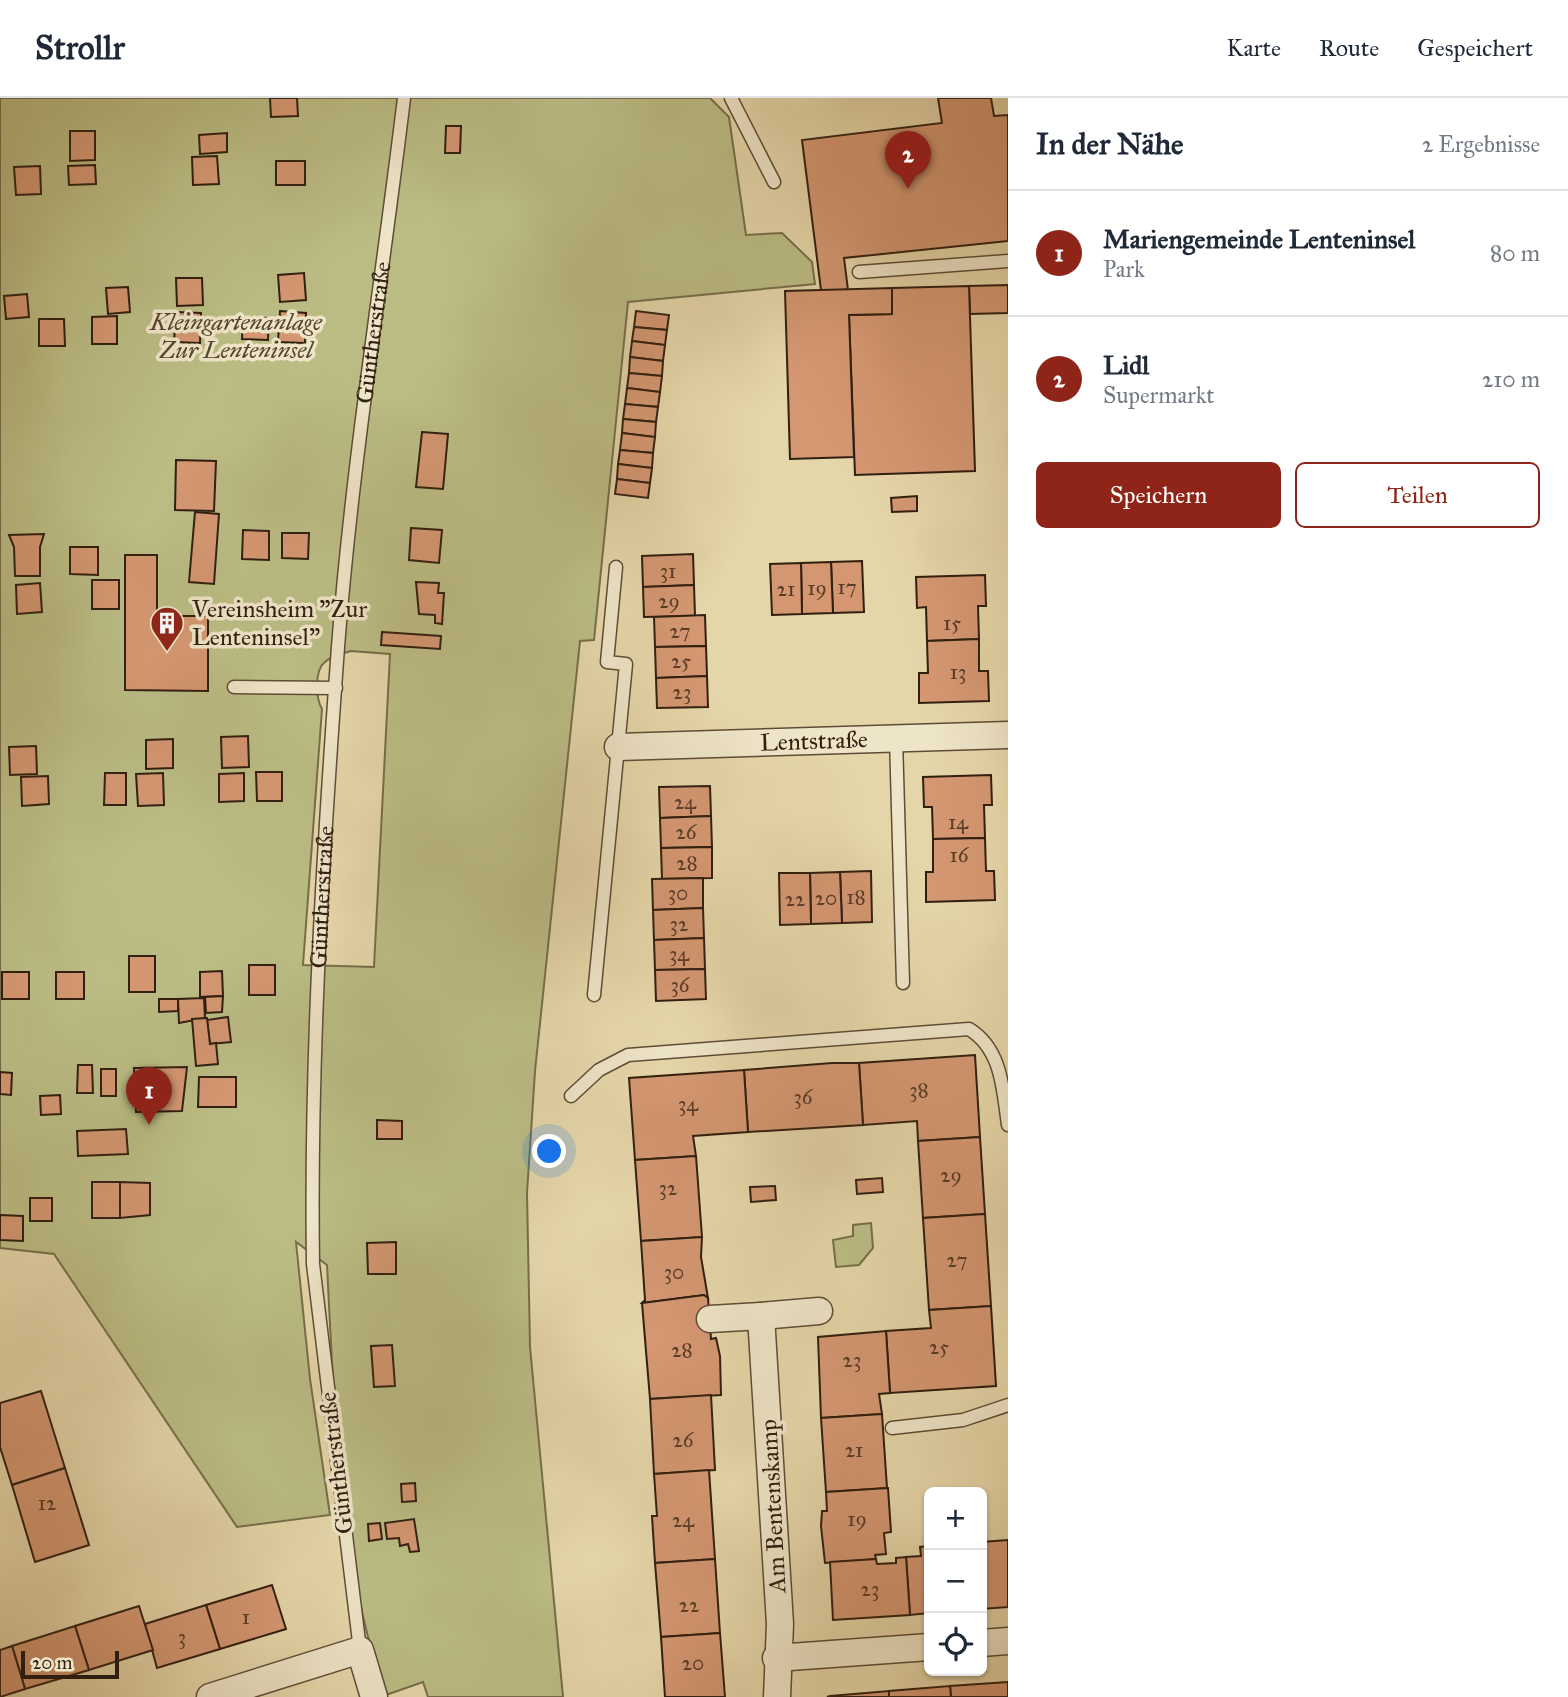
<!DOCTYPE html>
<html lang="de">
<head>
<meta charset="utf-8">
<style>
  :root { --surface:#fff; --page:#f6f6f7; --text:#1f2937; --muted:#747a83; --line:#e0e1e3; --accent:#8f2418 }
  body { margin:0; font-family:"IM FELL Great Primer",serif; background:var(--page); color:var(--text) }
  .controls { position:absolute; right:21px; bottom:21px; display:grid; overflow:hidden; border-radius:10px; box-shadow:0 2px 5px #0004 }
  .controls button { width:63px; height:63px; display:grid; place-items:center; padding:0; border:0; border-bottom:2px solid var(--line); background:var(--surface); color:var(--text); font:35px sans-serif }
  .scale { position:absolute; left:21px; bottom:18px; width:98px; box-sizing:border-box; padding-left:7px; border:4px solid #311f10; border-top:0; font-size:19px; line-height:24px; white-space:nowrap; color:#311f10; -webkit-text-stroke:5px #eee4c7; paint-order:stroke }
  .you { position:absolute; left:550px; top:1054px; width:24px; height:24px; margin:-18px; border:5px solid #fff; border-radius:50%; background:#1a73e8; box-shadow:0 0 0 10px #1a73e833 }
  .badge { display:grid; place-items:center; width:46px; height:46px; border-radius:50%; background:var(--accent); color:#fff; font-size:23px; font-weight:700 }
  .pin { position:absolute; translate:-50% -58px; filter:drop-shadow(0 2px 4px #0008) }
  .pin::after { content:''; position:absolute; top:37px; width:24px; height:21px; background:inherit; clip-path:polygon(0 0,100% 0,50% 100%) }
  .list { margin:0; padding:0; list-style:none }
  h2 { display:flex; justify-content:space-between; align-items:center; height:91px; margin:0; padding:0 28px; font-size:30px }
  h2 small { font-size:23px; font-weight:400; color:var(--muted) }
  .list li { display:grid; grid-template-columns:46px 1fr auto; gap:21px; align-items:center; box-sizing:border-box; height:126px; padding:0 28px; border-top:2px solid var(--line) }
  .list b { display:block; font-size:26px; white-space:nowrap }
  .list p { margin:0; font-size:23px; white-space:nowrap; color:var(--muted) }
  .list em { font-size:23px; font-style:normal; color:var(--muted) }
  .actions { display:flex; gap:14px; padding:21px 28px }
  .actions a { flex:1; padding:16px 0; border:2px solid var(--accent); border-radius:10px; text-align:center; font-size:24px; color:var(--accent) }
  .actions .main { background:var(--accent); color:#fff }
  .icon { flex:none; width:38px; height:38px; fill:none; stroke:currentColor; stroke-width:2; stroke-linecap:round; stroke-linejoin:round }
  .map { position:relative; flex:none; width:1008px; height:1599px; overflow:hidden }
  header { display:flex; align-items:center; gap:42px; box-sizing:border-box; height:98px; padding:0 35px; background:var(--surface); border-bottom:2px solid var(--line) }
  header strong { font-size:33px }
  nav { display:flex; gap:38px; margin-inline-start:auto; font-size:24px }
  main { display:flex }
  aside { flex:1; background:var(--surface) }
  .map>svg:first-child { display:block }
  .green { fill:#bbbc84; stroke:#766e4a; stroke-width:2; fill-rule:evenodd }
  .building { fill:#d49772; stroke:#311f10; stroke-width:2 }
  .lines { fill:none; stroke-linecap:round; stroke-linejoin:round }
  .lane-casing { stroke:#5e4d36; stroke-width:15 }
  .street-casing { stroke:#5e4d36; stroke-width:29 }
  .lane { stroke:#eee4c7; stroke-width:12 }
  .street { stroke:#eee4c7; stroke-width:26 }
  .labels { text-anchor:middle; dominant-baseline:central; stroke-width:7; stroke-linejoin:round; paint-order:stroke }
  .number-label { font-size:21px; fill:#5a3d28 }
  .park-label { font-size:24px; font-style:italic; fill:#54462d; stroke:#eee4c7 }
  .street-label { font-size:24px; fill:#311f10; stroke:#eee4c7 }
  .poi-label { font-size:24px; fill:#311f10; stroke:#eee4c7; text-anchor:start }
</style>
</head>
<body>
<header>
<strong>Strollr</strong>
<nav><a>Karte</a><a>Route</a><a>Gespeichert</a></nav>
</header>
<main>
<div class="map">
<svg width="1008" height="1599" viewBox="0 0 1008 1599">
  <rect width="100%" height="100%" fill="#e5d6a9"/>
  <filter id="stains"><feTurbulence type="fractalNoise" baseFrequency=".00286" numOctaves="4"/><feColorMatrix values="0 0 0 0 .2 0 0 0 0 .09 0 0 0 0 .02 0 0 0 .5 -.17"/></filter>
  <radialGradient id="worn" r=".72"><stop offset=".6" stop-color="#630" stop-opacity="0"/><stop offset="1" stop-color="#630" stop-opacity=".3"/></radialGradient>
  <!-- green -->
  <g class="green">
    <path d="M0,0h710l19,19 17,118 36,-2 30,29 3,22 -187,18 -34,338 -14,1 -45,430 -8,122 3,154 33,350h-135l-5,-15 -37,13c-47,-127 -52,-295 -59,-430l-31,-23 14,137 20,136 -93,12 -183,-273 -54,-6zM351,553l39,3 -16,313 -71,-2 19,-256c-6,-10 -8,-39 3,-47 6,-6 17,-8 26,-11z"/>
    <path d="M871,1125l2,25 -14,17 -23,2 -3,-27 20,-4v-11z"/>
  </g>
  <!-- building -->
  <g class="building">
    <path d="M270,0h27l1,18 -27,1z"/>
    <path d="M938,0h53l3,18 14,-1v126l-164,17 4,32h-27l-19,-150 140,-17z"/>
    <path d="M446,28h15l-1,27h-15z"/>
    <path d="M70,33h25v29l-25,1z"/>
    <path d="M227,35v19l-27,2 -1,-19z"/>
    <path d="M217,58l2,28 -26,1 -1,-28z"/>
    <rect x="276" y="63" width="29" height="24"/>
    <path d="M95,67l1,19 -27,1 -1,-19z"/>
    <path d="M40,68l1,28 -25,1 -2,-28z"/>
    <path d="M304,175l2,27 -26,2 -2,-27z"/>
    <path d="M176,180h26l1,27 -26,1z"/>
    <path d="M1008,187v28l-38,1 -1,-28z"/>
    <path d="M969,188l6,185 -120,4 -6,-160 43,-1v-26z"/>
    <path d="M128,189l2,25 -22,2 -2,-26z"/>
    <path d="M892,190v26l-43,1 5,142 -64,2 -5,-168z"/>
    <path d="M27,196l2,23 -23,2 -2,-23z"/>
    <path d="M280,213l26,2 -1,30 -27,-1z"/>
    <path d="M636,213l33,4 -2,15 -33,-3z"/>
    <path d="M176,214l25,1 -1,30 -26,-1z"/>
    <path d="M117,218v28h-25v-27z"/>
    <path d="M243,219l26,1 -1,22 -26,-1z"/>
    <path d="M39,221h25l1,27h-26z"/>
    <path d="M634,229l33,3 -2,15 -33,-4z"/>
    <path d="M632,243l33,4 -2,16 -33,-4z"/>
    <path d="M630,259l33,4 -1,15 -33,-3z"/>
    <path d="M629,275l33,3 -2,16 -33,-4z"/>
    <path d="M627,290l33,4 -2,15 -33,-3z"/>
    <path d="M625,306l33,3 -2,15 -33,-3z"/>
    <path d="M623,321l33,3 -1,15 -33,-4z"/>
    <path d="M422,334l26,2 -5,55 -27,-2z"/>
    <path d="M622,335l33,4 -2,16 -33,-3z"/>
    <path d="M620,352l33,3 -1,15 -34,-4z"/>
    <path d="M176,362l40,1 -2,50 -39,-1z"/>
    <path d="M618,366l34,4 -2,15 -33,-4z"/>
    <path d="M617,381l33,4 -2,15 -33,-4z"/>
    <path d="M917,398v15l-25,1 -1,-14z"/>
    <path d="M195,414l24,2 -5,70 -25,-2z"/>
    <path d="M411,430l31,2 -3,33 -30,-3z"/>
    <path d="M243,432l26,1v29l-27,-1z"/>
    <path d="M282,435h27l-1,26 -26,-1z"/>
    <path d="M44,436l-4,13v29h-25l-1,-29 -5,-12z"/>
    <path d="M70,449h28v28l-28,-1z"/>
    <path d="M693,456l1,31 -51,2 -1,-31z"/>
    <path d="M125,457h32v61h51v75l-83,-1z"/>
    <path d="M862,463l2,51 -31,1 -2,-51z"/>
    <path d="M831,464l2,51 -31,1 -1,-51z"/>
    <path d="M801,465l1,51 -30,1 -2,-51z"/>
    <path d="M985,477l1,31h-8l1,33 -52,2 -1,-34 -9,1 -1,-31z"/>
    <rect x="92" y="482" width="27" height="29"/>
    <path d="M416,484l23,1 -1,10h6l-2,31 -7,-1v-8l-16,-1z"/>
    <path d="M40,485l2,29 -25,2 -1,-29z"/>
    <path d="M694,487l1,31 -51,1 -1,-30z"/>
    <path d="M705,517l1,31 -51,1 -1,-30z"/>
    <path d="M382,534l59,4 -1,13 -59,-4z"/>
    <path d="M979,541v32h9l1,30 -70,2v-30h9l-1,-32z"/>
    <path d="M706,548l1,30 -51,2 -1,-31z"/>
    <path d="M707,578l1,31 -51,1 -1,-30z"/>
    <path d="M248,638l1,31 -27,1 -1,-31z"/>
    <path d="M173,641v29l-27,1v-29z"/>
    <path d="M36,648l1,28 -27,1 -1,-28z"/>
    <path d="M256,674h26v29h-25z"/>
    <path d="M105,675h21v32h-22z"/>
    <path d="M163,675l1,32 -26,1 -2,-32z"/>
    <path d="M244,675v28l-25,1v-28z"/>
    <path d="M991,677l1,30h-8l1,33 -52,1 -1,-32h-8l-1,-30z"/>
    <path d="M48,678l1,28 -27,2 -1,-29z"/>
    <path d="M710,688l1,30 -51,2 -1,-31z"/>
    <path d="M711,718l1,31 -51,1 -1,-30z"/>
    <path d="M985,740l1,33h8l1,29 -69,2v-30h7v-33z"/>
    <path d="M712,749v31l-50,1 -1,-31z"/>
    <path d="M871,773l1,51 -30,1 -2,-51z"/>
    <path d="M840,774l2,51 -31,1 -1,-51z"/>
    <path d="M779,775h31l1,51 -31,1z"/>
    <path d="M703,780v30l-50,2 -1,-31z"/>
    <path d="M703,810l1,30 -50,2 -1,-30z"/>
    <path d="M704,840l1,31 -50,1 -1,-30z"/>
    <rect x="129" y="858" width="26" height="36"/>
    <rect x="249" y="867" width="26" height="30"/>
    <path d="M705,871l1,30 -50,2 -1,-31z"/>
    <path d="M222,873l1,25 -23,1v-25z"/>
    <rect x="2" y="874" width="27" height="27"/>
    <rect x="56" y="874" width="28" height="27"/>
    <path d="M223,898l-1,16 -16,1 -1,-16z"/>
    <path d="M204,900l1,20 -26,5 -1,-24z"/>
    <path d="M159,901h19v12l-19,1z"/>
    <path d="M228,919l3,25 -21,2 -3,-24z"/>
    <path d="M207,920l3,26 6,-1 2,21 -22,2 -4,-47z"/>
    <path d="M975,957l5,82 -62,4 -1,-20 -54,4 -4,-62z"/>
    <path d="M832,965h27l4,62 -115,7 -4,-62z"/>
    <path d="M78,967h14l1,28h-16z"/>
    <path d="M187,969l-5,44 -46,1 -2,-44z"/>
    <rect x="101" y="971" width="15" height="27"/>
    <path d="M744,972l4,62 -55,4 3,20 -61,4 -6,-82z"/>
    <path d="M0,974l12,1 -1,22 -11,-1z"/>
    <path d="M199,979h37v30h-38z"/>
    <path d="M60,997l1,19 -20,1 -1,-19z"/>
    <path d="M377,1022l25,1v18h-25z"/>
    <path d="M126,1031l2,25 -50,2 -1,-25z"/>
    <path d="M980,1039l5,77 -62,4 -5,-77z"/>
    <path d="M696,1058l6,81 -61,4 -6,-81z"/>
    <path d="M882,1080l1,14 -26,2 -1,-14z"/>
    <rect x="92" y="1084" width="28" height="36"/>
    <path d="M120,1084l30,1v32l-30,3z"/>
    <path d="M775,1088l1,14 -25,2 -1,-15z"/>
    <rect x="30" y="1100" width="22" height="23"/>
    <path d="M985,1116l6,92 -62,4 -6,-92z"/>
    <path d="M0,1117l23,1v25l-23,-1z"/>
    <path d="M702,1139l-1,20 7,41 -4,-3 -62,8 3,-3 -4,-59z"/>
    <path d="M396,1144v32h-28l-1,-31z"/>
    <path d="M704,1197l4,3 3,41 5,-1 4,18 1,39 -71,4 -8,-96z"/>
    <path d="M991,1208l5,80 -106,7 -4,-62 45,-3 -2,-18z"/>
    <path d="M886,1233l4,62 -11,1 3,20 -61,4 -3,-81z"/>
    <path d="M392,1247l3,41 -21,1 -3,-41z"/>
    <path d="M41,1293l24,77 -53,17 -12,-38v-44z"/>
    <path d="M711,1297l4,75 -61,4 -4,-75z"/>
    <path d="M882,1316l5,74 -61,4 -5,-74z"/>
    <path d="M65,1370l24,77 -54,17 -23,-77z"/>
    <path d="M709,1372l6,89 -60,4 -3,-47h5l-3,-42z"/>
    <path d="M415,1385l1,18 -14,1 -1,-18z"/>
    <path d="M888,1390l3,44 -7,1 2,21 -11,1 1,4 -51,4 -4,-37 1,-15h5l-1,-19z"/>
    <path d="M414,1421l5,32 -9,1 -2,-8 -8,2 -1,-8 -12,1 -2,-16z"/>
    <path d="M380,1425l2,16 -13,2 -1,-17z"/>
    <path d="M1008,1442v67l-26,2v-67z"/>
    <path d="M929,1448v67l-19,2 -4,-58 15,-1 -1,-9z"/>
    <path d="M906,1459l4,58 -77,5 -3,-58 46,-3 1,5 19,-1v-5z"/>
    <path d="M715,1461l5,74 -59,4 -6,-74z"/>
    <path d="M272,1487l14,44 -66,20 -14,-44z"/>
    <path d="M206,1507l14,44 -63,19 -12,-44z"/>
    <path d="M139,1508l14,44 -64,20 -14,-44z"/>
    <path d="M75,1528l14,44 -64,19 -13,-43z"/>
    <path d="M720,1535l5,64h-60l-4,-60z"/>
    <path d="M12,1548l13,43 -25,8v-47z"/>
    <path d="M1008,1584v15h-57l-1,-11z"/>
    <path d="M950,1588l1,11h-62v-6z"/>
    <path d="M889,1593v6h-62l3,-1z"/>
  </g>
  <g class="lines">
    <defs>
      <g id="lane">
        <path d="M731,0l43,84"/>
        <path d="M859,174l149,-11"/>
        <path d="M234,589l102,1"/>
        <path d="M896,640l7,245"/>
        <path d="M594,897l32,-331 -19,-2 9,-95"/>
        <path d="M571,998l28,-26 29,-15 341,-26c33,20 34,61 39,96"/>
        <path d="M892,1330l71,-8 45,-15"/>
        <path id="s1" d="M360,1552l-47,-386c-3,-206 10,-411 25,-617 14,-183 44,-366 66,-549"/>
      </g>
      <g id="street">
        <path id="s2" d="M618,649l390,-12"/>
        <path d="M710,1221l51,-3"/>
        <path d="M982,1545l26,-2"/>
        <path d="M776,1560l153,-11"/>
        <path d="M210,1599l150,-47 14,47"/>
        <path d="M777,1599l3,-73 -19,-308 58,-5"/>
      </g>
    </defs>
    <!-- lane casing -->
    <use href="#lane" class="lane-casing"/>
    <!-- street casing -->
    <use href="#street" class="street-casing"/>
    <!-- lane -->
    <use href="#lane" class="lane"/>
    <!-- street -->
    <use href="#street" class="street"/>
  </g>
  <!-- icons -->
  <defs>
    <symbol id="building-pin" viewBox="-11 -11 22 30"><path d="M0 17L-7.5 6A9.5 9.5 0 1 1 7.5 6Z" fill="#8f2418" stroke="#eee4c7"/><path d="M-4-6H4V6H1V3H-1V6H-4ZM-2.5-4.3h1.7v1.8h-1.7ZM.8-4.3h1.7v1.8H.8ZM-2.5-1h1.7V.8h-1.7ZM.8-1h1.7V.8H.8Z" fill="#fff"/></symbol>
  </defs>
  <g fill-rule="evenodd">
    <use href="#building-pin" x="148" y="506" width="38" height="52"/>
  </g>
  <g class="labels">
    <!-- number labels -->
    <g class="number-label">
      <text x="668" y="473">31</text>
      <text x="847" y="489">17</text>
      <text x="817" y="490">19</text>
      <text x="786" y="491">21</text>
      <text x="669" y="503">29</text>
      <text x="952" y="525">15</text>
      <text x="680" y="533">27</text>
      <text x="681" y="563">25</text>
      <text x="958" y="574">13</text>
      <text x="682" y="594">23</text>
      <text x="685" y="704">24</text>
      <text x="958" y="724">14</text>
      <text x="686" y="734">26</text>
      <text x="959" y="757">16</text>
      <text x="687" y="765">28</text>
      <text x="678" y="795">30</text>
      <text x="856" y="799">18</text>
      <text x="826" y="800">20</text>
      <text x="795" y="801">22</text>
      <text x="679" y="826">32</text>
      <text x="679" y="856">34</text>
      <text x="680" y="887">36</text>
      <text x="919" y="992">38</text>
      <text x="803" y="999">36</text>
      <text x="688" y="1006">34</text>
      <text x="951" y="1077">29</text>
      <text x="668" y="1090">32</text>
      <text x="957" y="1162">27</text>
      <text x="674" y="1174">30</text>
      <text x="939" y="1249">25</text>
      <text x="682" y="1252">28</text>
      <text x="852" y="1262">23</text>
      <text x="683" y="1342">26</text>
      <text x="854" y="1352">21</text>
      <text x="47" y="1405">12</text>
      <text x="857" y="1421">19</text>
      <text x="683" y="1422">24</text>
      <text x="870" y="1491">23</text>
      <text x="689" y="1507">22</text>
      <text x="246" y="1519">1</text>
      <text x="182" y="1539">3</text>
      <text x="693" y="1565">20</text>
    </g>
    <!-- park labels -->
    <g class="park-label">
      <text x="236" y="224">Kleingartenanlage<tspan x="236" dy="28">Zur Lenteninsel</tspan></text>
    </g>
    <!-- street labels -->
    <g class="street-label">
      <text stroke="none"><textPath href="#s1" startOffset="1323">Güntherstraße</textPath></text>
      <text stroke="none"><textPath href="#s2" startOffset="196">Lentstraße</textPath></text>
      <text stroke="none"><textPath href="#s1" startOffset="756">Güntherstraße</textPath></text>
      <text transform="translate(336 1365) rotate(-97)">Güntherstraße</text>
      <text transform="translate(773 1408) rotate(-93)">Am Bentenskamp</text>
    </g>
    <!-- poi labels -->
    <g class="poi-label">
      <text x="192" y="511">Vereinsheim "Zur<tspan x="192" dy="28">Lenteninsel"</tspan></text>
    </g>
  </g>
  <rect width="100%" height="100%" filter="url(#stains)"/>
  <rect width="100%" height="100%" fill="url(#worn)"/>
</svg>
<div class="controls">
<button>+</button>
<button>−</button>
<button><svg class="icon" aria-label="locate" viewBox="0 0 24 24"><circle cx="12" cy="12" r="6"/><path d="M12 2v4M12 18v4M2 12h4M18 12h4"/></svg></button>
</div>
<div class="scale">20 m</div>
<div class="you"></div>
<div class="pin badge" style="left:149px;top:1027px">1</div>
<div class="pin badge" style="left:908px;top:91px">2</div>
</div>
<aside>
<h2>In der Nähe<small>2 Ergebnisse</small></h2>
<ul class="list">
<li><span class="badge">1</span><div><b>Mariengemeinde Lenteninsel</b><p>Park</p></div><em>80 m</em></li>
<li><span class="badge">2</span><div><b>Lidl</b><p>Supermarkt</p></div><em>210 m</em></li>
</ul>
<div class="actions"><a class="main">Speichern</a><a>Teilen</a></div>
</aside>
</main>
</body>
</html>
